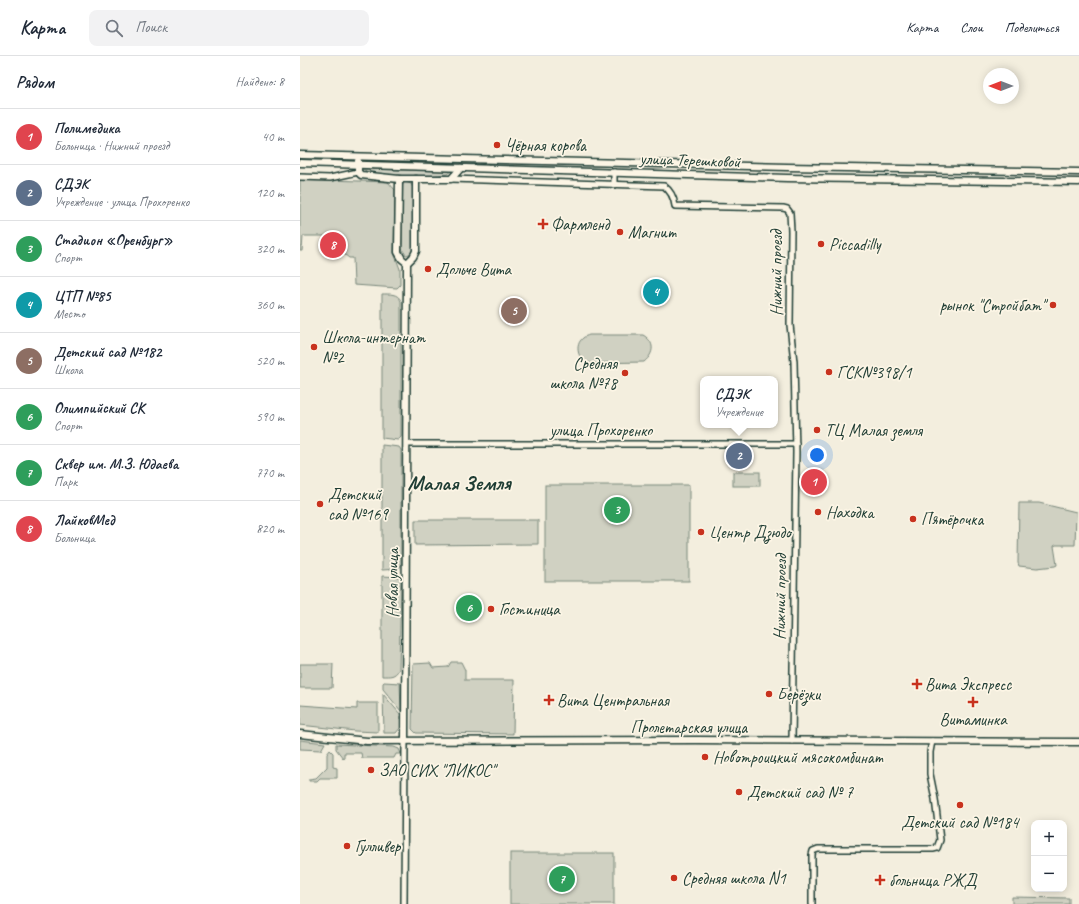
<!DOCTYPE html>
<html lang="ru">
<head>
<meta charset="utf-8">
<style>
  :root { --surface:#fff; --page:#f2f2f3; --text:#1f2937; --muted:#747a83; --line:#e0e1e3; --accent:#c8321e }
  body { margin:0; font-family:Caveat,sans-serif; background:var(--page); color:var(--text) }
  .controls { position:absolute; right:12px; bottom:12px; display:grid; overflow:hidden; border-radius:8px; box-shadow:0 2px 10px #0003 }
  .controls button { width:36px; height:36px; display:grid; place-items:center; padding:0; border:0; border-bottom:1px solid var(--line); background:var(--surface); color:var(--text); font:20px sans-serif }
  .compass { position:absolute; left:683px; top:12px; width:36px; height:36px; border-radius:50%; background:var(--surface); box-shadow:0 2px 10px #0003; rotate:270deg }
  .you { position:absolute; left:517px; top:399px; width:14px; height:14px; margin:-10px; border:3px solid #fff; border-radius:50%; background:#1a73e8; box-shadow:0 0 0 6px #1a73e833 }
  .badge { display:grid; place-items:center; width:26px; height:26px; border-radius:50%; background:var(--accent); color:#fff; font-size:13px; font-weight:700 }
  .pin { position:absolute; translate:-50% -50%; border:2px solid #fff; box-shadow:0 1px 4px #0006 }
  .popup { position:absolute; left:400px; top:320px; width:78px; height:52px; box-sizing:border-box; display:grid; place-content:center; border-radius:8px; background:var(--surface); filter:drop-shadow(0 1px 3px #0005); font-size:13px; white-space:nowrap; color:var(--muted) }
  .popup b { font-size:15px; color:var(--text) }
  .popup::after { content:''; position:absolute; left:50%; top:100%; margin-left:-8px; border:8px solid transparent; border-top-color:var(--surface) }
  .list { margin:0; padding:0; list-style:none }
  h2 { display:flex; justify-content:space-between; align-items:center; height:52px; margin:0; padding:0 16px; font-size:17px }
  h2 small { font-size:13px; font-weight:400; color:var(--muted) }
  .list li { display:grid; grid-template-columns:26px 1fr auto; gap:12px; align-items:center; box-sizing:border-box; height:56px; padding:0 16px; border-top:1px solid var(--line) }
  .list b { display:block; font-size:15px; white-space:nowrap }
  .list p { margin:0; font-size:13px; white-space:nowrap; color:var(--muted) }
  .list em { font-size:13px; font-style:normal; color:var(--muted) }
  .icon { flex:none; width:22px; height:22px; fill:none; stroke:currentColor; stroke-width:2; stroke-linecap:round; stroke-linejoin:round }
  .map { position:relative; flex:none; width:779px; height:848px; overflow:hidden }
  header { display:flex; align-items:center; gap:24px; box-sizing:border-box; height:56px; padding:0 20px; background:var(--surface); border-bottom:1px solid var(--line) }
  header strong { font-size:19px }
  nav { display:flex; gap:22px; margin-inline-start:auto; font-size:14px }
  .search { width:280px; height:36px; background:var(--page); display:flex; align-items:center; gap:10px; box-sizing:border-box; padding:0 14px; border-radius:8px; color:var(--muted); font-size:15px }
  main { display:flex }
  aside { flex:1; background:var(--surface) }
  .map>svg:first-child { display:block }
  .green { fill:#d0d1c2; stroke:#78877b }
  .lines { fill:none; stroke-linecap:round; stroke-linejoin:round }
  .minor-casing { stroke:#1f3d34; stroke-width:8 }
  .major-casing { stroke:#1f3d34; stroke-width:9 }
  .minor { stroke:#fcf5e5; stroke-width:5 }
  .major { stroke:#fcf5e5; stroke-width:6 }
  .poi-dot { fill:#c8321e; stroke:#fcf5e5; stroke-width:1.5 }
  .labels { text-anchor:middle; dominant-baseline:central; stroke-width:3.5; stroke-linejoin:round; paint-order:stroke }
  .poi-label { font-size:17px; fill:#1f3d34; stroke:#fcf5e5; text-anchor:start }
  .street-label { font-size:17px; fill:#1f3d34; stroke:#fcf5e5 }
  .district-label { font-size:21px; font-weight:bold; fill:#1f3d34; stroke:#fcf5e5 }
</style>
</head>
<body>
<header>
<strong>Карта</strong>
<div class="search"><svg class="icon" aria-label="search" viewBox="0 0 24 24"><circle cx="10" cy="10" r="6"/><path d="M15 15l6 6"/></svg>Поиск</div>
<nav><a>Карта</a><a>Слои</a><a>Поделиться</a></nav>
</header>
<main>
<aside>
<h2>Рядом<small>Найдено: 8</small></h2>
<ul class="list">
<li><span class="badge" style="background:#e0444e">1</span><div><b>Полимедика</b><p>Больница · Нижний проезд</p></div><em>40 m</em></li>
<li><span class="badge" style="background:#5c6f8a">2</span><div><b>СДЭК</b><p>Учреждение · улица Прохоренко</p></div><em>120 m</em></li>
<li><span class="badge" style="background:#2e9e5b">3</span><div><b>Стадион «Оренбург»</b><p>Спорт</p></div><em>320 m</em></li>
<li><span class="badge" style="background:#0f9aa8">4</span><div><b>ЦТП №85</b><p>Место</p></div><em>360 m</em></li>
<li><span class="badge" style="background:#8d6e63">5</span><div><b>Детский сад №182</b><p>Школа</p></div><em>520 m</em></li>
<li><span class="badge" style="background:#2e9e5b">6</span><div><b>Олимпийский СК</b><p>Спорт</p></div><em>590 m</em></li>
<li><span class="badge" style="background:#2e9e5b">7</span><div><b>Сквер им. М.З. Юдаева</b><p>Парк</p></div><em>770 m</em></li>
<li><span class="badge" style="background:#e0444e">8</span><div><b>ЛайковМед</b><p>Больница</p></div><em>820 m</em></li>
</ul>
</aside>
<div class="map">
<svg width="779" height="848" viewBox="0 0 779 848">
  <rect width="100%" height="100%" fill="#f3eede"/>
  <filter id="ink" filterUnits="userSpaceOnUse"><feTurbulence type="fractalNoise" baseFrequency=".025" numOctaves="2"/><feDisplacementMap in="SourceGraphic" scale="8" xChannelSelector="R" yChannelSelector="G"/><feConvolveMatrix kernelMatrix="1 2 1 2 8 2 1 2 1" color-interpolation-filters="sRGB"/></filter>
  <g filter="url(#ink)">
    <!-- green -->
    <g class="green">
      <path d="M63,113l88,2 -4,3c-20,2 -68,8 -84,-5z"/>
      <path d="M0,123l88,3 7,8 -1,63 6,16v16l-3,3 -43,-3 -1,-27h-4l-9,-7v-15h-37l-1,15h-2z"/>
      <path d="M105,126l6,2 2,4v59c-1,5 -2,7 -7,8l-4,-6v-61l1,-4z"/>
      <path d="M82,238c7,0 16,-1 19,7v136l-3,3 -16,-2z"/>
      <path d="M289,279h54c12,7 12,18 1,27l-56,1c-10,-3 -14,-18 -5,-25 2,-2 4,-2 6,-3z"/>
      <path d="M82,389l17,2 2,3v115l-2,4 -17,1z"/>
      <rect x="433" y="416" width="27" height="14"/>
      <rect x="245" y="429" width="144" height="96"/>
      <path d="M719,447h20l37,9 -1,33h-19l-2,1 3,19 -2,1 -18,2 -18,-2 -1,-3z"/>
      <path d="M115,464h123v24l-123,1z"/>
      <path d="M82,520l18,1 1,3 -2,89c-4,8 -9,7 -17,7z"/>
      <path d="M151,606h10l4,8v10h49l-1,54 -97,-1 -4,-4 1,-65 17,-1 3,5 15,-1z"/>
      <path d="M0,608h33l-1,24h-32z"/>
      <path d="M84,626l16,1 1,28 -18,-22v-6z"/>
      <path d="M83,638l17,20v14l-4,5h-12z"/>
      <path d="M57,647h21v29l-23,-1 -55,-6v-20l57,4z"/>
      <path d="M0,684l25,3 -4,7 -21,-1z"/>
      <path d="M36,688l58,3 5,2 2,5h-5l-2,4h-32l-1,-5h-17v5h-1l-7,-9z"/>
      <path d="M30,694l3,3v14l4,1v10h-17l-3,3h-8v-2l7,-1 11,-11v-13z"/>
      <rect x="210" y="797" width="104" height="51"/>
      <path d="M712,841l57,1v6h-57z"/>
    </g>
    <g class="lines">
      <defs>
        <g id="minor">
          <path d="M314,116v13"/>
          <path d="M0,121l30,1 28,-6"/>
          <path d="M151,123l213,7c7,5 10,12 11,20l108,2 4,1 3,4 1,18 -1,94 4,37 2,90 -4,289"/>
          <path d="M107,388h389"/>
          <path d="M104,848l1,-163"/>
          <path d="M512,848v-49l1,-4 5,-2h115l4,-1 3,-8 -5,-41 -5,-25v-22l2,-11"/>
        </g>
        <g id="major">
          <path d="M0,99l487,12 292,5"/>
          <path d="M58,105v11l3,3 38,4h52l10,-11"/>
          <path d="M0,107l487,15 292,4"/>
          <path d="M99,123l-1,73 4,7 5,4"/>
          <path d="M0,678l67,7 329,-1 383,2"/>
          <path d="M105,685l2,-478 6,-6 3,-6v-72"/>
        </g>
      </defs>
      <!-- minor casing -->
      <use href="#minor" class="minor-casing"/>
      <!-- major casing -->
      <use href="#major" class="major-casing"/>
      <!-- minor -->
      <use href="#minor" class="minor"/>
      <!-- major -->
      <use href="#major" class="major"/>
    </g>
  </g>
  <!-- markers -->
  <g class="poi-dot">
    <circle cx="197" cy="89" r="4"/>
    <path d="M241 162h4v4h4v4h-4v4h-4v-4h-4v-4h4z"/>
    <circle cx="320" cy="176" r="4"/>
    <circle cx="521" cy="188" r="4"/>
    <circle cx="128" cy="213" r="4"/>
    <circle cx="753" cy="249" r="4"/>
    <circle cx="14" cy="291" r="4"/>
    <circle cx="529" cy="316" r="4"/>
    <circle cx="325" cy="317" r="4"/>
    <circle cx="517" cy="374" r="4"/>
    <circle cx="20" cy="448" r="4"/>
    <circle cx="518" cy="456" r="4"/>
    <circle cx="613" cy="463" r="4"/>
    <circle cx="401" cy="476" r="4"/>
    <circle cx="191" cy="553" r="4"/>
    <path d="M615 622h4v4h4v4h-4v4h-4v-4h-4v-4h4z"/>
    <circle cx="469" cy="638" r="4"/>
    <path d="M247 638h4v4h4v4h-4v4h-4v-4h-4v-4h4z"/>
    <path d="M671 640h4v4h4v4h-4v4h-4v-4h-4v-4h4z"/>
    <circle cx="405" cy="701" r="4"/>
    <circle cx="71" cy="714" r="4"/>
    <circle cx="439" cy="736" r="4"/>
    <circle cx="660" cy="749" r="4"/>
    <circle cx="47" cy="790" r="4"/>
    <circle cx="374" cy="822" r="4"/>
    <path d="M578 818h4v4h4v4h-4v4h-4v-4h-4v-4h4z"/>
  </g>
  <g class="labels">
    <!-- poi labels -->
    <g class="poi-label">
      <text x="205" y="89">Чёрная корова</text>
      <text x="251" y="168">Фармленд</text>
      <text x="328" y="176">Магнит</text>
      <text x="529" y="188">Piccadilly</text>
      <text x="136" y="213">Дольче Вита</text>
      <text x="745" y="249" text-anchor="end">рынок "Стройбат"</text>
      <text x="22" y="281">Школа-интернат<tspan x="22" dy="20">№2</tspan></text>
      <text x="317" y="307" text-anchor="end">Средняя<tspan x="317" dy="20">школа №78</tspan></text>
      <text x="537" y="316">ГСК№398/1</text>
      <text x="525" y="374">ТЦ Малая земля</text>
      <text x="28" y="438">Детский<tspan x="28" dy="20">сад №169</tspan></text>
      <text x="526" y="456">Находка</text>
      <text x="621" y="463">Пятёрочка</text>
      <text x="409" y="476">Центр Дзюдо</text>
      <text x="199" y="553">Гостиница</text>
      <text x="625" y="628">Вита Экспресс</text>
      <text x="477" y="638">Берёзки</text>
      <text x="257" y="644">Вита Центральная</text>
      <text x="673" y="663" text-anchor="middle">Витаминка</text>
      <text x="413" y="701">Новотроицкий мясокомбинат</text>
      <text x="79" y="714">ЗАО СИХ "ЛИКОС"</text>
      <text x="447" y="736">Детский сад № 7</text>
      <text x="660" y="766" text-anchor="middle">Детский сад №184</text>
      <text x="55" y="790">Гулливер</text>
      <text x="382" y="822">Средняя школа N1</text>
      <text x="589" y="824">больница РЖД</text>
    </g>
    <!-- street labels -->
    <g class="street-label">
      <text transform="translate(390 104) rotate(2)">улица Терешковой</text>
      <text transform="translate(476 217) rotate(-90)">Нижний проезд</text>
      <text x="301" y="374">улица Прохоренко</text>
      <text transform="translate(92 527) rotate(-90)">Новая улица</text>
      <text transform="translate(480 541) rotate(-89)">Нижний проезд</text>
      <text x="389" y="671">Пролетарская улица</text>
    </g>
    <!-- district labels -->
    <g class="district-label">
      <text x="159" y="427">Малая Земля</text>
    </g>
  </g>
</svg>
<div class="controls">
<button>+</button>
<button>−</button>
</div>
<svg class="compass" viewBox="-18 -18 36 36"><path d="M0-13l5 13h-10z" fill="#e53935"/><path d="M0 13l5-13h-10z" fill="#747a83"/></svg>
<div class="you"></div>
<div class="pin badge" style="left:514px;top:426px;background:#e0444e">1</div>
<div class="pin badge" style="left:439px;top:400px;background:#5c6f8a">2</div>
<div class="popup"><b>СДЭК</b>Учреждение</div>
<div class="pin badge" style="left:317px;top:454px;background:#2e9e5b">3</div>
<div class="pin badge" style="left:356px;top:236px;background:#0f9aa8">4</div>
<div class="pin badge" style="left:214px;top:255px;background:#8d6e63">5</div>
<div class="pin badge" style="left:169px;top:552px;background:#2e9e5b">6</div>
<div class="pin badge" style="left:262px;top:823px;background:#2e9e5b">7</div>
<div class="pin badge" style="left:33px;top:189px;background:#e0444e">8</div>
</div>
</main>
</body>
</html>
